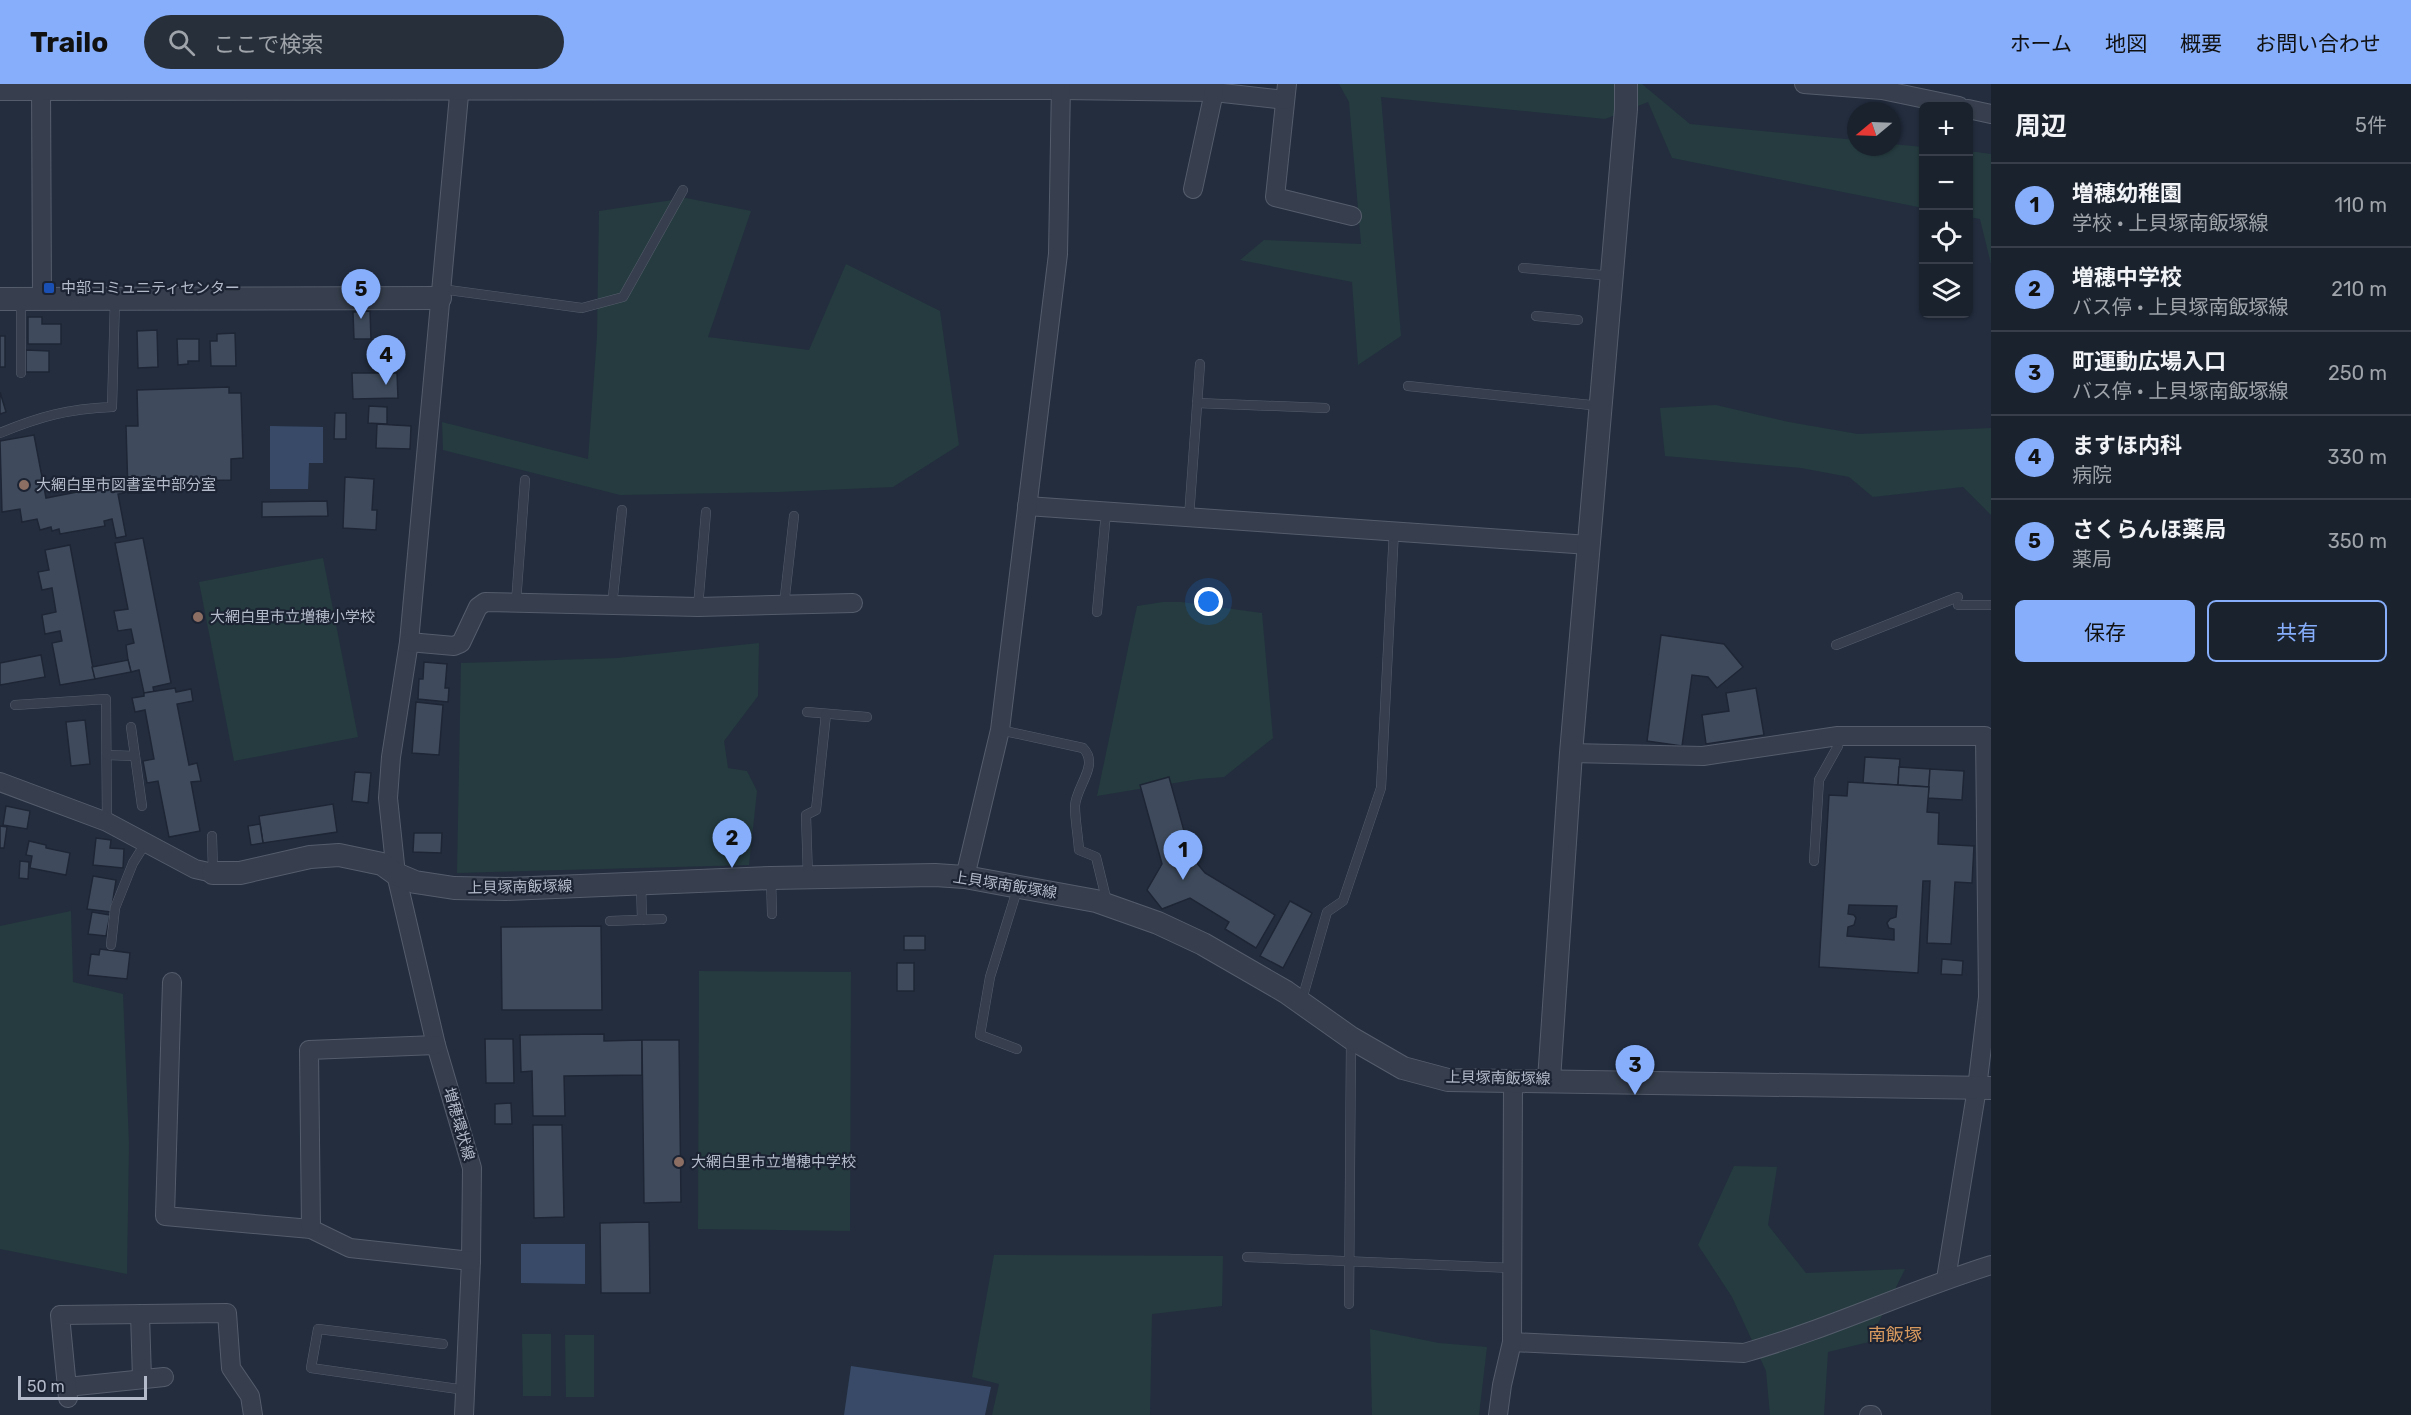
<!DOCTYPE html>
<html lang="ja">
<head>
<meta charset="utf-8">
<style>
  :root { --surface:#1a222e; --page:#272f3a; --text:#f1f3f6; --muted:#9fa4aa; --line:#383f4a; --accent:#86aefb }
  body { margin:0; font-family:Rubik,"Noto Sans JP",sans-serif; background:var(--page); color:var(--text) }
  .controls { position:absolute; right:18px; top:18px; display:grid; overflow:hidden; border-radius:9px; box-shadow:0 2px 4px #0004 }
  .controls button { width:54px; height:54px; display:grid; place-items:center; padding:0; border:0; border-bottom:2px solid var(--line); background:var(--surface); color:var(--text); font:30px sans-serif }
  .compass { position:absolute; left:1847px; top:18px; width:54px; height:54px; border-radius:50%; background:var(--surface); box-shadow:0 2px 4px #0004; rotate:251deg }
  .scale { position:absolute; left:18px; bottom:15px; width:129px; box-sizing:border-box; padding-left:6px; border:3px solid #b3bac9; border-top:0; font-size:16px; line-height:21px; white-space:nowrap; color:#b3bac9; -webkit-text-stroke:4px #1c2433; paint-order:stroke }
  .you { position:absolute; left:1209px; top:518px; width:21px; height:21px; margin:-15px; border:4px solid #fff; border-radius:50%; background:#1a73e8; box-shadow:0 0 0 9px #1a73e833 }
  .badge { display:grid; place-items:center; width:39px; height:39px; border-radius:50%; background:var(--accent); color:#111; font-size:20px; font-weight:700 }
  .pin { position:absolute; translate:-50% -50px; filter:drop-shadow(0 2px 3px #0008) }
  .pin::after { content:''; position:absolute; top:32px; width:21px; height:18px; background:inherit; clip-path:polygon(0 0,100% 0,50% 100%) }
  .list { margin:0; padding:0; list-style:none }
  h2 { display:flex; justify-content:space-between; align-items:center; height:78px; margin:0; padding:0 24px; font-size:26px }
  h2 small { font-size:20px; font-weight:400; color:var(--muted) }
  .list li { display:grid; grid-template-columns:39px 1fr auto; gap:18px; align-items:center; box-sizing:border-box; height:84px; padding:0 24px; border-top:2px solid var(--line) }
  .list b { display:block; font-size:22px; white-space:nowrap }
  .list p { margin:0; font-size:20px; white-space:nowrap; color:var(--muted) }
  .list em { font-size:20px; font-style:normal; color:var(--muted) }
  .actions { display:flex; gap:12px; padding:18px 24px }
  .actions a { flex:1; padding:14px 0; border:2px solid var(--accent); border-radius:9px; text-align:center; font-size:21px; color:var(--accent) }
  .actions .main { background:var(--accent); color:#111 }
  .icon { flex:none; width:33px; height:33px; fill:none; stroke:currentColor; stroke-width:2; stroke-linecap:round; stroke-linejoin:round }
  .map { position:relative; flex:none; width:1991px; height:1331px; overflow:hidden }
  header { display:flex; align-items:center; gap:36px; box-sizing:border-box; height:84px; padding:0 30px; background:var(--accent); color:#111 }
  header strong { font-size:28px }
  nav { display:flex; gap:33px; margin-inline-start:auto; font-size:21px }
  .search { width:420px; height:54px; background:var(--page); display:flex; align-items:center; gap:15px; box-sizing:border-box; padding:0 21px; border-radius:33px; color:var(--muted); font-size:22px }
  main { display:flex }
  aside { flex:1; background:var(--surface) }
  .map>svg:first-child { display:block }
  .green { fill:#253b3f }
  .water { fill:#384a68 }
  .building { fill:#3f4b5d; stroke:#1e2635; stroke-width:1.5; fill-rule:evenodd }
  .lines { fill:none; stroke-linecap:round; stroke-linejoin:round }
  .service-casing { stroke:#555d6c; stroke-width:10 }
  .minor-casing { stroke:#555d6c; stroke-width:20 }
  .tertiary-casing { stroke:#555d6c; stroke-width:24 }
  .service { stroke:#373f4e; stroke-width:9 }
  .minor { stroke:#373f4e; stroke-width:18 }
  .tertiary { stroke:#373f4e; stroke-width:22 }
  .transit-dot { fill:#1a4fb4; stroke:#1c2433; stroke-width:2 }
  .education-dot { fill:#8d6e63; stroke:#1c2433; stroke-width:2 }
  .labels { text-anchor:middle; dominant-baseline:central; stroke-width:4.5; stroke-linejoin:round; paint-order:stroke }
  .poi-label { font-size:15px; fill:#b3bac9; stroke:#1c2433; text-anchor:start }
  .street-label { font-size:15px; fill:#b3bac9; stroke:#1c2433 }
  .quarter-label { font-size:18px; fill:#d8995f; stroke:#1c2433 }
</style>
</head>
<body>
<header>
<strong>Trailo</strong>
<div class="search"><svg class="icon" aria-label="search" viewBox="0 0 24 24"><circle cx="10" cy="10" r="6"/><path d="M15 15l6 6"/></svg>ここで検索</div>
<nav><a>ホーム</a><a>地図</a><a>概要</a><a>お問い合わせ</a></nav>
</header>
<main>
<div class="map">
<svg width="1991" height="1331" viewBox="0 0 1991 1331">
  <rect width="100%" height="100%" fill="#232d3e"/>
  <!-- green -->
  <g class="green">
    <path d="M1339,0h303l48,40 166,16v7h36v-3l31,3v61l-251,-50 -24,-56 -43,17 -224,-22 20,239 -43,29 -6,-83 -112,-22 24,-20 97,4 -12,-142z"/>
    <path d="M1969,67l22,3v110l-11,-45 -11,-2z"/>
    <path d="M686,114l65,13 -43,126 101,13 37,-86 94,47 19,134 -66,42 -114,5 -159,3 -177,-45 -1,-28 146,37 9,-123 2,-125z"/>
    <path d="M1716,321l73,17 69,12 133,-6v87l-28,-28 -90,10 -24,-20 -48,-9 -136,-12 -5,-48z"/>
    <path d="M323,474l35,179 -124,24 -35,-179z"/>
    <path d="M1163,518h18l81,11 11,125 -49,39 -25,2 -102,17 40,-190z"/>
    <path d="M759,559l-1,53 -34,45 4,27 19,3 10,20 -8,74 -292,8 4,-210 156,-5z"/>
    <path d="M71,827l2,71 50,12 6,150 -2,130 -127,-25v-323z"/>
    <path d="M699,887l152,1 -1,259 -152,-2z"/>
    <path d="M1734,1082l43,1 -9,58 38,48 99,-4 -36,73 -41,10 -4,63h-54l-4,-44 -34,-74 -34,-52z"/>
    <path d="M994,1171l229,1 -1,50 -70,8 -2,101h-158l7,-31 -27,-7z"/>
    <path d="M1370,1245l69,14 48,4 -8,68h-107z"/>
    <path d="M522,1250h29v62h-28z"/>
    <path d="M565,1251h29v62h-28z"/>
  </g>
  <!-- water -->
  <g class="water">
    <path d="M270,342l53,1v36h-14l-1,26h-38z"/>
    <path d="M521,1160h64v40l-64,-1z"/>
    <path d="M851,1282l140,21 -6,28h-141z"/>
  </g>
  <!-- building -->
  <g class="building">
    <path d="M370,227l1,28h-17l-1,-27z"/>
    <path d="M28,233h14v7h19v20h-33z"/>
    <path d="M157,246l1,37 -20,1 -1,-37z"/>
    <path d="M235,249l1,33h-25l-1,-25h7v-7z"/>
    <rect x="0" y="252" width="5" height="31"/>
    <path d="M177,255h22v22h-11v3l-10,1z"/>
    <path d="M26,266l23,1v21h-23z"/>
    <path d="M352,289h45l1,25 -45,1z"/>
    <path d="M229,303v6h12l2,65 -12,1v21l-86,2v11h-17l-2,-67h12l-1,-36z"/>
    <path d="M0,308l6,20 -6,2z"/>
    <path d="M369,322l18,1v17l-19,-1z"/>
    <path d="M335,329h11v26h-12z"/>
    <path d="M377,340l34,2 -1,23 -34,-1z"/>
    <path d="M34,351l12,63 77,-15 1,10 -6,1 8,42 -10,2 -4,-19 -8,2 1,5 -45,8 -1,-5 -7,2 -1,-4 -11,3 -3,-11 -15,3 -2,-13 -18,3 -2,-71z"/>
    <path d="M345,393l29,2 -2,31h5l-1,20 -33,-2z"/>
    <path d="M327,417l1,15 -66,1v-15z"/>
    <path d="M143,454l28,145 -18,4 1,5 -10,1 -5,-23 -8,2 -3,-12 -2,-15 8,-2 -3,-14 -13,2 -4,-20 14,-2 -13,-66z"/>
    <path d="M70,461l25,134 -35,6 -8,-42 10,-2 -2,-10 -15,3 -3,-19 14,-3 -4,-24 -10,2 -4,-18 11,-2 -4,-20z"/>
    <path d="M1661,551l63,9 19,23 -26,21 -9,-11 -16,-2 -10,71 -35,-5z"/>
    <path d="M41,571l4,22 -45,8v-22z"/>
    <path d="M128,576l3,12 -36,7 -3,-12z"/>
    <path d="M424,578l23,2 -2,24h4l-1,14 -30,-3 1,-20h4z"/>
    <path d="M175,604l1,4 15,-3 2,12 -16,3 12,61 8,-2 4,18 -10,1 9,49 -31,6 -11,-56 -11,2 -4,-22 11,-2 -9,-49 -10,2 -3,-14 12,-2v-3z"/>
    <path d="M1756,604l8,47 -58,9 -4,-29 27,-4 -3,-18z"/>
    <path d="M416,618l27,3 -4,50 -27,-2z"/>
    <path d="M85,636l5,44 -19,2 -5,-44z"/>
    <path d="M1865,673l35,2 -2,26 -35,-2z"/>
    <path d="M1899,683l31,2 -1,18 -31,-2z"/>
    <path d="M1930,685l34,2 -2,29 -34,-2z"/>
    <path d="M355,688l16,1 -3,30 -16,-2z"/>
    <path d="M1169,693l22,79 14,17 70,42 -19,33 -31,-19 4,-7 -39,-24 -28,11 -15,-19 15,-26 -22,-79z"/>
    <path d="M1848,698l81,5 -2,25 12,1 -1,31 36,2 -2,37 -17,-1 -4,62 -24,-1 3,-62h-7l-5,92 -99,-6 10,-172 18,1zM1849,821l48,1 -1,11 -6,2 -3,4 2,5 5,1v11l-47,-4 1,-9 6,-2 2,-7 -2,-3 -6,-1z"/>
    <path d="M333,720l4,28 -74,11 -4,-27z"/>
    <path d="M6,722l24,5 -3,18 -24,-4z"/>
    <path d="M260,740l3,19 -12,2 -3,-19z"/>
    <path d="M0,742l7,1 -3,21h-4z"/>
    <path d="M414,749h28l-1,20 -28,-1z"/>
    <path d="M96,754l15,2 -1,8 14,1 -1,19 -30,-3z"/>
    <path d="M29,757l17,4v3l24,5 -4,22 -36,-7 2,-12 -6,-1z"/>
    <path d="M20,777l9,1 -1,17 -9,-1z"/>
    <path d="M93,792l23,4 -5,32 -24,-3z"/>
    <path d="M1290,817l22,12 -29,55 -23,-12z"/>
    <path d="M92,828l18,3 -4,21 -18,-2z"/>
    <path d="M601,842l1,84h-100l-1,-83z"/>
    <rect x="904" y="852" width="21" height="14"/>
    <path d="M100,865l30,4 -3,26 -39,-4 3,-21 8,1z"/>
    <path d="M1942,875l21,2 -1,14 -21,-1z"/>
    <rect x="897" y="879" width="17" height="28"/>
    <path d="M604,950v7l38,-1v35l-78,1 1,40h-32l-1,-45 -11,1 -1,-37z"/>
    <path d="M485,955h28l1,44h-28z"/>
    <path d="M642,956h37l2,162 -37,1z"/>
    <path d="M511,1019l1,21h-17v-20z"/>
    <path d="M533,1041h29l2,92 -30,1z"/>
    <path d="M649,1138l1,71h-49l-1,-70z"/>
  </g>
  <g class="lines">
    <defs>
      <g id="service">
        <path d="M1523,184l89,8"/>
        <path d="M441,205l141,19 41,-11 60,-107"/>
        <path d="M1536,232l42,4"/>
        <path d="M21,289v-73"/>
        <path d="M1408,302l192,20"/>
        <path d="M1197,319l128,5"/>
        <path d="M0,349c41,-17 68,-24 112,-26l3,-108"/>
        <path d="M1189,433l11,-153"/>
        <path d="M516,519l9,-123"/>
        <path d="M784,521l10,-89"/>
        <path d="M1958,521h33"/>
        <path d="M612,522l10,-96"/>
        <path d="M698,523l8,-95"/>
        <path d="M1097,528l9,-100"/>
        <path d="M1836,561l122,-48"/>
        <path d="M15,621l91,-6 1,123"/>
        <path d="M807,628l60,5"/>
        <path d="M131,643l11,79"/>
        <path d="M1000,646l83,18c17,17 -7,38 -8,58 0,14 3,29 4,44l17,7 11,45"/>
        <path d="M107,671l28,1"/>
        <path d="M212,752l1,36"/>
        <path d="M1814,777l5,-81 19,-34v-10"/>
        <path d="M771,794l1,36"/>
        <path d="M808,794l-2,-63 10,-5 10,-96"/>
        <path d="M641,800l1,36"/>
        <path d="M610,837l52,-2"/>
        <path d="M111,861l4,-37 18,-45 12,-19"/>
        <path d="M1301,919l26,-91 16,-11 38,-113 13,-258"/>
        <path d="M1017,965l-37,-14 10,-58 28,-90"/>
        <path d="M1247,1173l265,11"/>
        <path d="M1349,1220l2,-265"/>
        <path d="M443,1260l-125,-15 -7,39 154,22"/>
      </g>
      <g id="minor">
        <path d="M41,0l1,215"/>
        <path d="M460,0l-51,558 -18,115 -3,41 8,76 40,171 36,123 -1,93 -7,154"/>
        <path d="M1287,0l-12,113 77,19"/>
        <path d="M1804,0l78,6 77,16"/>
        <path d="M0,7l1061,-1 153,2 71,8"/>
        <path d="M1968,25l23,5"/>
        <path d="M1193,105l21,-97"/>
        <path d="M1027,422l562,39"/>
        <path d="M409,558l45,4 7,-3 17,-36 7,-5 213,5 155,-4"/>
        <path d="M1571,669l132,3 135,-20h147l3,261 -11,91 -31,191"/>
        <path d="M0,698l107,40 88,47 18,4"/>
        <path d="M965,793l35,-147 58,-476 3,-170"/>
        <path d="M172,898l-7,234 146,13 39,19 121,13"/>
        <path d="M311,1145l-2,-179 127,-5"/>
        <path d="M140,1230l2,65"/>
        <path d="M1512,1258l232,11c84,-24 164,-62 247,-88"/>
        <path d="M67,1303l97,-10"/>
        <path d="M68,1314l-8,-83 167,-2 4,55 19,28 3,19"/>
        <path d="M1498,1331l4,-30 10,-43 1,-262"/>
        <path d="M1869,1331h3"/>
      </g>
      <g id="tertiary">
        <path d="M0,215l440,-1"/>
        <path d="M213,789h27l70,-16 29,-2 43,9 14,10 19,8 39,6 52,1 265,-11 164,-3 30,2 131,24 62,22 45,21 83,48 65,46 52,30 45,12 543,8"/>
        <path d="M1549,996l22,-327 55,-644v-25"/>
      </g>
    </defs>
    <!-- service casing -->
    <use href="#service" class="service-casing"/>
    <!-- minor casing -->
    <use href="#minor" class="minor-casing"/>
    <!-- tertiary casing -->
    <use href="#tertiary" class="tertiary-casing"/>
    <!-- service -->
    <use href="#service" class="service"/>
    <!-- minor -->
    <use href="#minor" class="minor"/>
    <!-- tertiary -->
    <use href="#tertiary" class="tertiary"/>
  </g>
  <!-- markers -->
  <rect class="transit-dot" x="43" y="198" width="12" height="12" rx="3"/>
  <g class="education-dot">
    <circle cx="24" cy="401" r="6"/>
    <circle cx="198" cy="533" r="6"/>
    <circle cx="679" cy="1078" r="6"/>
  </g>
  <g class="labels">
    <!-- poi labels -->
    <g class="poi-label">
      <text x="61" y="204">中部コミュニティセンター</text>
      <text x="36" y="401">大網白里市図書室中部分室</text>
      <text x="210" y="533">大網白里市立増穂小学校</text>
      <text x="691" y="1078">大網白里市立増穂中学校</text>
    </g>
    <!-- street labels -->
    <g class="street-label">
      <text transform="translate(1005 801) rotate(9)">上貝塚南飯塚線</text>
      <text transform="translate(520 803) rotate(-1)">上貝塚南飯塚線</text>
      <text transform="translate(1498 994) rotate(1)">上貝塚南飯塚線</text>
      <text transform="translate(459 1040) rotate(74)">増穂環状線</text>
    </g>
    <!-- quarter labels -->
    <g class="quarter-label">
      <text x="1895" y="1251">南飯塚</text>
    </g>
  </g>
</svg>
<div class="controls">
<button>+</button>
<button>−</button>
<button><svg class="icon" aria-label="locate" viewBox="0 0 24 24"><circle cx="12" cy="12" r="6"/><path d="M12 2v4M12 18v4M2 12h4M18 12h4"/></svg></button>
<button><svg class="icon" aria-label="layers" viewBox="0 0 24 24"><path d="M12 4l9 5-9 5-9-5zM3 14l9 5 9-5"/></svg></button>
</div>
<svg class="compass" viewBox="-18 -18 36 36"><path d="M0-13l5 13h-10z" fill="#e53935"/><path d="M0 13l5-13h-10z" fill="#9fa4aa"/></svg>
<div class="scale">50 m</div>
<div class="you"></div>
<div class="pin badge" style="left:1183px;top:796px">1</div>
<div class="pin badge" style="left:732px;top:784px">2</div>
<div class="pin badge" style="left:1635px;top:1011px">3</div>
<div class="pin badge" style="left:386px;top:301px">4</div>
<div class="pin badge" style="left:361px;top:235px">5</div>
</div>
<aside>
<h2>周辺<small>5件</small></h2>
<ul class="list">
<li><span class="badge">1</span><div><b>増穂幼稚園</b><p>学校 · 上貝塚南飯塚線</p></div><em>110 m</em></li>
<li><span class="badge">2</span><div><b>増穂中学校</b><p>バス停 · 上貝塚南飯塚線</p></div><em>210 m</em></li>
<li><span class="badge">3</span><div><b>町運動広場入口</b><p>バス停 · 上貝塚南飯塚線</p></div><em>250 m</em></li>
<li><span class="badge">4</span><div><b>ますほ内科</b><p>病院</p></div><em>330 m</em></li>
<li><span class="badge">5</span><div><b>さくらんほ薬局</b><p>薬局</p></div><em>350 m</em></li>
</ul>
<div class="actions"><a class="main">保存</a><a>共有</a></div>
</aside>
</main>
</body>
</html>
